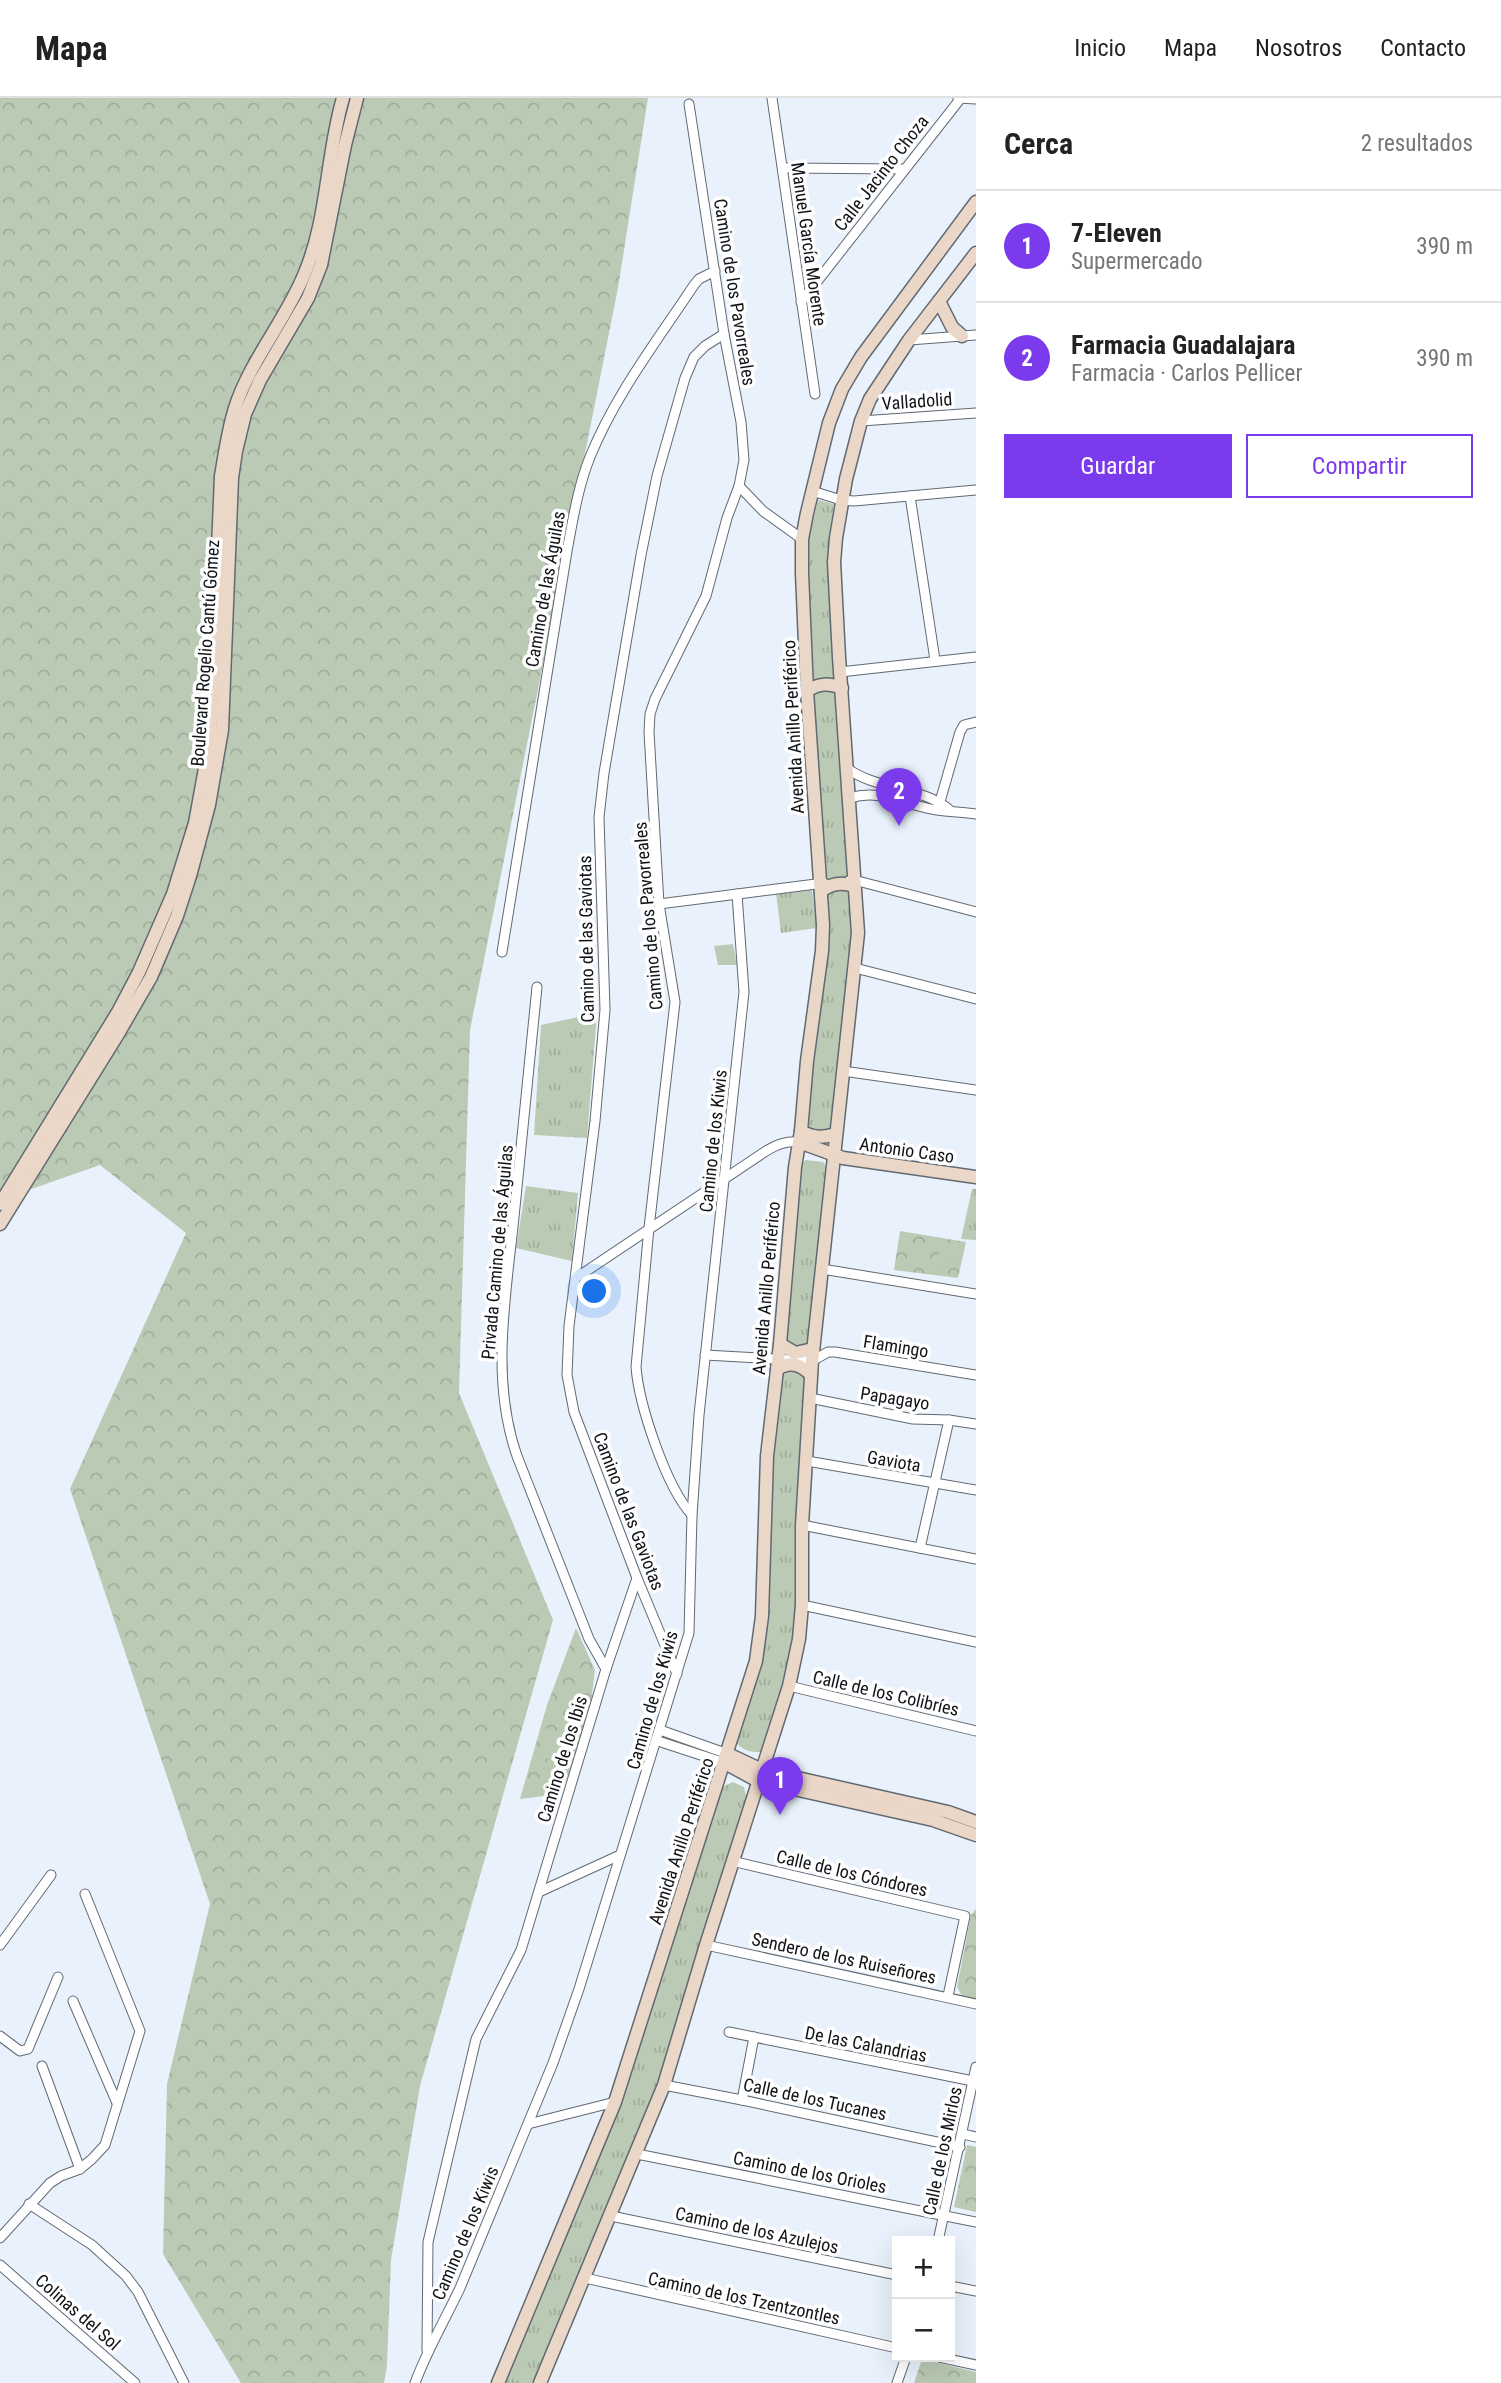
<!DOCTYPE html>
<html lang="es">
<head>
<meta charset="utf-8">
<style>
  :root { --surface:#fff; --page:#f2f2f2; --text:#222; --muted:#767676; --line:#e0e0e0; --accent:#7c3aed }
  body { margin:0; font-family:"Roboto Condensed",sans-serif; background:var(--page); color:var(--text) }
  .controls { position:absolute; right:21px; bottom:21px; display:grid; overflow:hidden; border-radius:0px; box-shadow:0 7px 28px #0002 }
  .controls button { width:63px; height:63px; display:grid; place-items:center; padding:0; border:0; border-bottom:2px solid var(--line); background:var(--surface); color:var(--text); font:35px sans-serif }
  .you { position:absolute; left:595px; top:1194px; width:24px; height:24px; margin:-18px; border:5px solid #fff; border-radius:50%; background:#1a73e8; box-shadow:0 0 0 10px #1a73e833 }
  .badge { display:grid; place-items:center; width:46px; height:46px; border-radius:50%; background:var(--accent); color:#fff; font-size:23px; font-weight:700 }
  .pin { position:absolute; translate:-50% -58px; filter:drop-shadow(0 2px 4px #0008) }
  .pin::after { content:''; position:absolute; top:37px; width:24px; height:21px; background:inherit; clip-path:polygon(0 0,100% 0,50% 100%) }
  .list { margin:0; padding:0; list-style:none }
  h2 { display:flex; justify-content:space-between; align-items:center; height:91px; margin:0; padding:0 28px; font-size:30px }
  h2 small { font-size:23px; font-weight:400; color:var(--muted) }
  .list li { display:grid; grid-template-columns:46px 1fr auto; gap:21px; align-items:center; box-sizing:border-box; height:112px; padding:0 28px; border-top:2px solid var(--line) }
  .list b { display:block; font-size:26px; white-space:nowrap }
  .list p { margin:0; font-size:23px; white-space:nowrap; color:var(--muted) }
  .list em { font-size:23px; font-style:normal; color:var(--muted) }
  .actions { display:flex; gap:14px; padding:21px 28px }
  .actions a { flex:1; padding:16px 0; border:2px solid var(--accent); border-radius:0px; text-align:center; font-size:24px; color:var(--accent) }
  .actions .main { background:var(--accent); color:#fff }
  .map { position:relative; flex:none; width:976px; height:2285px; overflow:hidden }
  header { display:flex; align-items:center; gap:42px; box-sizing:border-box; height:98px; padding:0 35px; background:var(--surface); border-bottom:2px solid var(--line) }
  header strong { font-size:33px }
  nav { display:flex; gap:38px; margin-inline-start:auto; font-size:24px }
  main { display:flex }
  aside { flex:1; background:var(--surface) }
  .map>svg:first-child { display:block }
  .grass { fill:url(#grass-tufts) }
  .forest { fill:url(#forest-crowns) }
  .pitch { fill:#bbcab4 }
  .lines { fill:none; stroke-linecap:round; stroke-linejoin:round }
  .street-casing { stroke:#616971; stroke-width:11 }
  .secondary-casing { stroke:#616971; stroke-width:15 }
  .street { stroke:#fff; stroke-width:9 }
  .secondary { stroke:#ebd7c8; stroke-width:12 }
  .labels { text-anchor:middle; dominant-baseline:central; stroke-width:7; stroke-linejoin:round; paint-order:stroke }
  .street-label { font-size:18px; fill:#101317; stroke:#fefefe }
</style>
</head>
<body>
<header>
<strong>Mapa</strong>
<nav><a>Inicio</a><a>Mapa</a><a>Nosotros</a><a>Contacto</a></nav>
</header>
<main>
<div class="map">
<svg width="976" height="2285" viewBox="0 0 976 2285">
  <defs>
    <pattern id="grass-tufts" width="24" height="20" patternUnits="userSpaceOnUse" patternTransform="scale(1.75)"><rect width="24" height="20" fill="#bbcab4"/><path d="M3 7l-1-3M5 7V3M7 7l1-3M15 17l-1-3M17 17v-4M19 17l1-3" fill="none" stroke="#a0ad9a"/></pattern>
    <pattern id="forest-crowns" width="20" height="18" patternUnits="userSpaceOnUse" patternTransform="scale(1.75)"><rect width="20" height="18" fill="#bbcab4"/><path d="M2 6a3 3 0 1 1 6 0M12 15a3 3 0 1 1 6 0" fill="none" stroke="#a0ad9a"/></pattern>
  </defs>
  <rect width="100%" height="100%" fill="#e9f2fc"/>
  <!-- grass -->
  <g class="grass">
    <path d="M818,402l16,4 -5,33 25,396 -4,45 -20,150 -4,4 -18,-1 -3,-15 14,-122 -12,-390 1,-65z"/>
    <path d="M812,792l5,38 -36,5 -5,-40z"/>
    <path d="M597,915l-10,125 -53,-3 7,-110z"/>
    <path d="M806,1062l17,2 4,6 -17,176 -14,4 -12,-8 17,-177z"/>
    <path d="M526,1088l52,7 -6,68 -56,-13z"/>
    <path d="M972,1091h4v51l-15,-1z"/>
    <path d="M788,1273l12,2 5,7 -10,258 -28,105 -4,8c-11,3 -22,-1 -28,-10l28,-89 6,-160 11,-115z"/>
    <path d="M733,1684l11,5 3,13 -86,277 -126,306h-34l114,-266 106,-330z"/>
  </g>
  <!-- forest -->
  <g class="forest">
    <path d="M0,0h648l-30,190 -148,742 -11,363 94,227 -133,466 -29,174 -4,105 -3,18h-143l-78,-129 4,-170 43,-180 -140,-415 116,-256 -86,-68 -100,35z"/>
    <path d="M733,846l4,21h-19l-4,-19z"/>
    <path d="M900,1133l66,11 -8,36 -64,-8z"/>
    <path d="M576,1530l19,42 -6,49 -28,75 -41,5 27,-94z"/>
    <path d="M976,1811v91l-14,-4 -5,-9 14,-72z"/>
    <path d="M967,2047l9,2v65l-22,-5z"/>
    <path d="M922,2261l54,13v11h-62z"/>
  </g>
  <!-- pitch -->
  <g class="pitch">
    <path d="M955,1144l8,9 -22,18 -8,-11z"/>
    <path d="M544,1630l15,5 -6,27 -15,-4z"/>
  </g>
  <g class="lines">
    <defs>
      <g id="street">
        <path d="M772,0l43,296"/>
        <path d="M958,0l18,1"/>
        <path d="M689,6l35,230 17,88 3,38 -5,26 -12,32 -21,78 -51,103 -5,15 -1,18 10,172 16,98 -26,226 -13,139c3,38 30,120 56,148"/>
        <path d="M783,70l121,1"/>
        <path d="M801,204l160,-204"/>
        <path d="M909,242l67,-5"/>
        <path d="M861,323l115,-8"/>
        <path d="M739,388l24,25 39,28"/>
        <path d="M812,393l29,9 13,1 122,-11"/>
        <path d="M910,398l25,164"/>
        <path d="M840,574l136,-15"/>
        <path d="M848,671c31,22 75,17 103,42"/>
        <path d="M850,700c31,-10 57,8 87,12 13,2 26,2 39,4"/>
        <path d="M939,707l21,-73 4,-7 12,-3"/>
        <path d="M849,783l5,-1 122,32"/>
        <path d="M659,806l165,-21"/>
        <path d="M502,854l65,-401c6,-32 11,-64 23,-94 25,-62 67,-116 104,-172l5,-6 16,-8"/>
        <path d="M855,870l121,31"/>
        <path d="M537,889c-8,77 -15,153 -23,230 -8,79 -24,162 3,239l72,183 17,30"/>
        <path d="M843,973l133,19"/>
        <path d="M822,1171l154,25"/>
        <path d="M576,1180l190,-127c12,-7 20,-10 33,-9"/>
        <path d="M705,1257l107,6 16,-9h7l141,23"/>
        <path d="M810,1300l103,21 36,1 27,4"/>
        <path d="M807,1363l169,29"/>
        <path d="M802,1427l174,34"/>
        <path d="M920,1450l29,-128"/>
        <path d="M802,1507l174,37"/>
        <path d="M677,1576l-40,-96 -63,-166 -7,-37 2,-49 26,-205 10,-111 -6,-193 5,-44 37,-218 16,-79 28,-98 9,-21 11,-11 19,-12"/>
        <path d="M789,1588l187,45"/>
        <path d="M660,1632l68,24"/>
        <path d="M658,1643l67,22"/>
        <path d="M732,1763l233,55 -17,80"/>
        <path d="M539,1794l81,-37"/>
        <path d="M0,1847l51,-70"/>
        <path d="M706,1847l270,59"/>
        <path d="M73,1903l44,102"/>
        <path d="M729,1934l244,49"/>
        <path d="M0,1938l20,15 8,-2 30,-72"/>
        <path d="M42,1968l38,103"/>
        <path d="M664,1987l78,15 218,47"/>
        <path d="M742,2002l12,-63"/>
        <path d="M528,2026l87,-22"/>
        <path d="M963,2036l13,3"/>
        <path d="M637,2056l339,68"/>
        <path d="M29,2106l63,41 34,31 12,16 46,91"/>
        <path d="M611,2118l286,59"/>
        <path d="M0,2140l50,-55 11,-7 19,-7 12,-10 13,-14 35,-114 -55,-137"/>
        <path d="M938,2143l38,-174"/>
        <path d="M0,2167l135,118"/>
        <path d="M585,2180l312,70"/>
        <path d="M950,2188l26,5"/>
        <path d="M427,2252l1,-108 48,-203 45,-89 85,-281 31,-91"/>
        <path d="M939,2259l37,8"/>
        <path d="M415,2285c12,-33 30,-63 45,-95l93,-225 26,-74 110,-356 3,-118 7,-100 45,-423 -7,-98"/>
        <path d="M897,2285l9,-26"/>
      </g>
      <g id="secondary">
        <path d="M939,203l13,26 10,9"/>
        <path d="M807,593c12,-8 22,-8 35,-3"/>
        <path d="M821,793c11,-8 21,-9 33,-5"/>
        <path d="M801,1033c12,7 22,7 35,3"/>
        <path d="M799,1044l44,16 133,19"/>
        <path d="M0,1106l118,-192 21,-40 34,-78 22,-71 15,-82 11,-265c4,-23 7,-46 14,-68 15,-47 50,-87 69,-133 24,-55 22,-119 39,-177"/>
        <path d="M0,1126l118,-190 33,-57 26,-61 13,-40 19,-71 13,-75 10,-252 4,-27 9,-37 15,-34 48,-82 13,-33 24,-120 12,-47"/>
        <path d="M780,1246l15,9 18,-4"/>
        <path d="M777,1271c13,-8 24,-5 34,6"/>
        <path d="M728,1656l34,16 186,42 28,10"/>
        <path d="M725,1665l33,18 175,39 43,15"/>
        <path d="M498,2285l117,-281 141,-441 6,-45 5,-160 13,-112 15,-177 6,-36 6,-70 15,-110 1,-26 -16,-234 -5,-118v-34l5,-26 22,-90 13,-34 19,-32 115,-155"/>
        <path d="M540,2285l124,-298 42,-140 83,-259 10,-47 3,-34v-80l10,-164 46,-428 -19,-276 -5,-95 2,-24 10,-59 15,-58 9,-22 39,-59 67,-87"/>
      </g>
    </defs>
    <!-- street casing -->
    <use href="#street" class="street-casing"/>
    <!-- secondary casing -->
    <use href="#secondary" class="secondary-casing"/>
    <!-- street -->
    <use href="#street" class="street"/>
    <!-- secondary -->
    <use href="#secondary" class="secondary"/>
  </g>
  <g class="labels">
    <!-- street labels -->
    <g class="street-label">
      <text transform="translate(881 75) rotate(-52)">Calle Jacinto Choza</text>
      <text transform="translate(809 146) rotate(82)">Manuel García Morente</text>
      <text transform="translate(735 194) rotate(81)">Camino de los Pavorreales</text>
      <text transform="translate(917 303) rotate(-4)">Valladolid</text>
      <text transform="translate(545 491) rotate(-80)">Camino de las Águilas</text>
      <text transform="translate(205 555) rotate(-86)">Boulevard Rogelio Cantú Gómez</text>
      <text transform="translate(793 629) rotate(-93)">Avenida Anillo Periférico</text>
      <text transform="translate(648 818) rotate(-95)">Camino de los Pavorreales</text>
      <text transform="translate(586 841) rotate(-91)">Camino de las Gaviotas</text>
      <text transform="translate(713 1043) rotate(-84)">Camino de los Kiwis</text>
      <text transform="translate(907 1052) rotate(8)">Antonio Caso</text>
      <text transform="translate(497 1154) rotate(-85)">Privada Camino de las Águilas</text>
      <text transform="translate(766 1190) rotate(-85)">Avenida Anillo Periférico</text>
      <text transform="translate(896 1248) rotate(9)">Flamingo</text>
      <text transform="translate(895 1300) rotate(9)">Papagayo</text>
      <text transform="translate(894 1363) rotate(10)">Gaviota</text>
      <text transform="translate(629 1413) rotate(69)">Camino de las Gaviotas</text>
      <text transform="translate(886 1595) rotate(13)">Calle de los Colibríes</text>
      <text transform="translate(652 1602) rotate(-74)">Camino de los Kiwis</text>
      <text transform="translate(562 1661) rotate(-73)">Camino de los Ibis</text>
      <text transform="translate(681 1743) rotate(-72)">Avenida Anillo Periférico</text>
      <text transform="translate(852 1775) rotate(13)">Calle de los Cóndores</text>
      <text transform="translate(844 1860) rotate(12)">Sendero de los Ruiseñores</text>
      <text transform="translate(866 1946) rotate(11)">De las Calandrias</text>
      <text transform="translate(815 2001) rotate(12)">Calle de los Tucanes</text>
      <text transform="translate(942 2053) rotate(-78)">Calle de los Mirlos</text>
      <text transform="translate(810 2074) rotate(11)">Camino de los Orioles</text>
      <text transform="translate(757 2132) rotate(12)">Camino de los Azulejos</text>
      <text transform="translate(465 2135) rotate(-67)">Camino de los Kiwis</text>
      <text transform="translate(744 2200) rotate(12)">Camino de los Tzentzontles</text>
      <text transform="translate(78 2214) rotate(41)">Colinas del Sol</text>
    </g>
  </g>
</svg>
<div class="controls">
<button>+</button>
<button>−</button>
</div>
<div class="you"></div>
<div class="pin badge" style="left:780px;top:1717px">1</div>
<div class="pin badge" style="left:899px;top:728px">2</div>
</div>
<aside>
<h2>Cerca<small>2 resultados</small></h2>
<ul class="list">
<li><span class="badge">1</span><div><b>7-Eleven</b><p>Supermercado</p></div><em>390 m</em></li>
<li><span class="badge">2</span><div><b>Farmacia Guadalajara</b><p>Farmacia · Carlos Pellicer</p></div><em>390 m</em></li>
</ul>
<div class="actions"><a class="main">Guardar</a><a>Compartir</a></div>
</aside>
</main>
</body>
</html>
